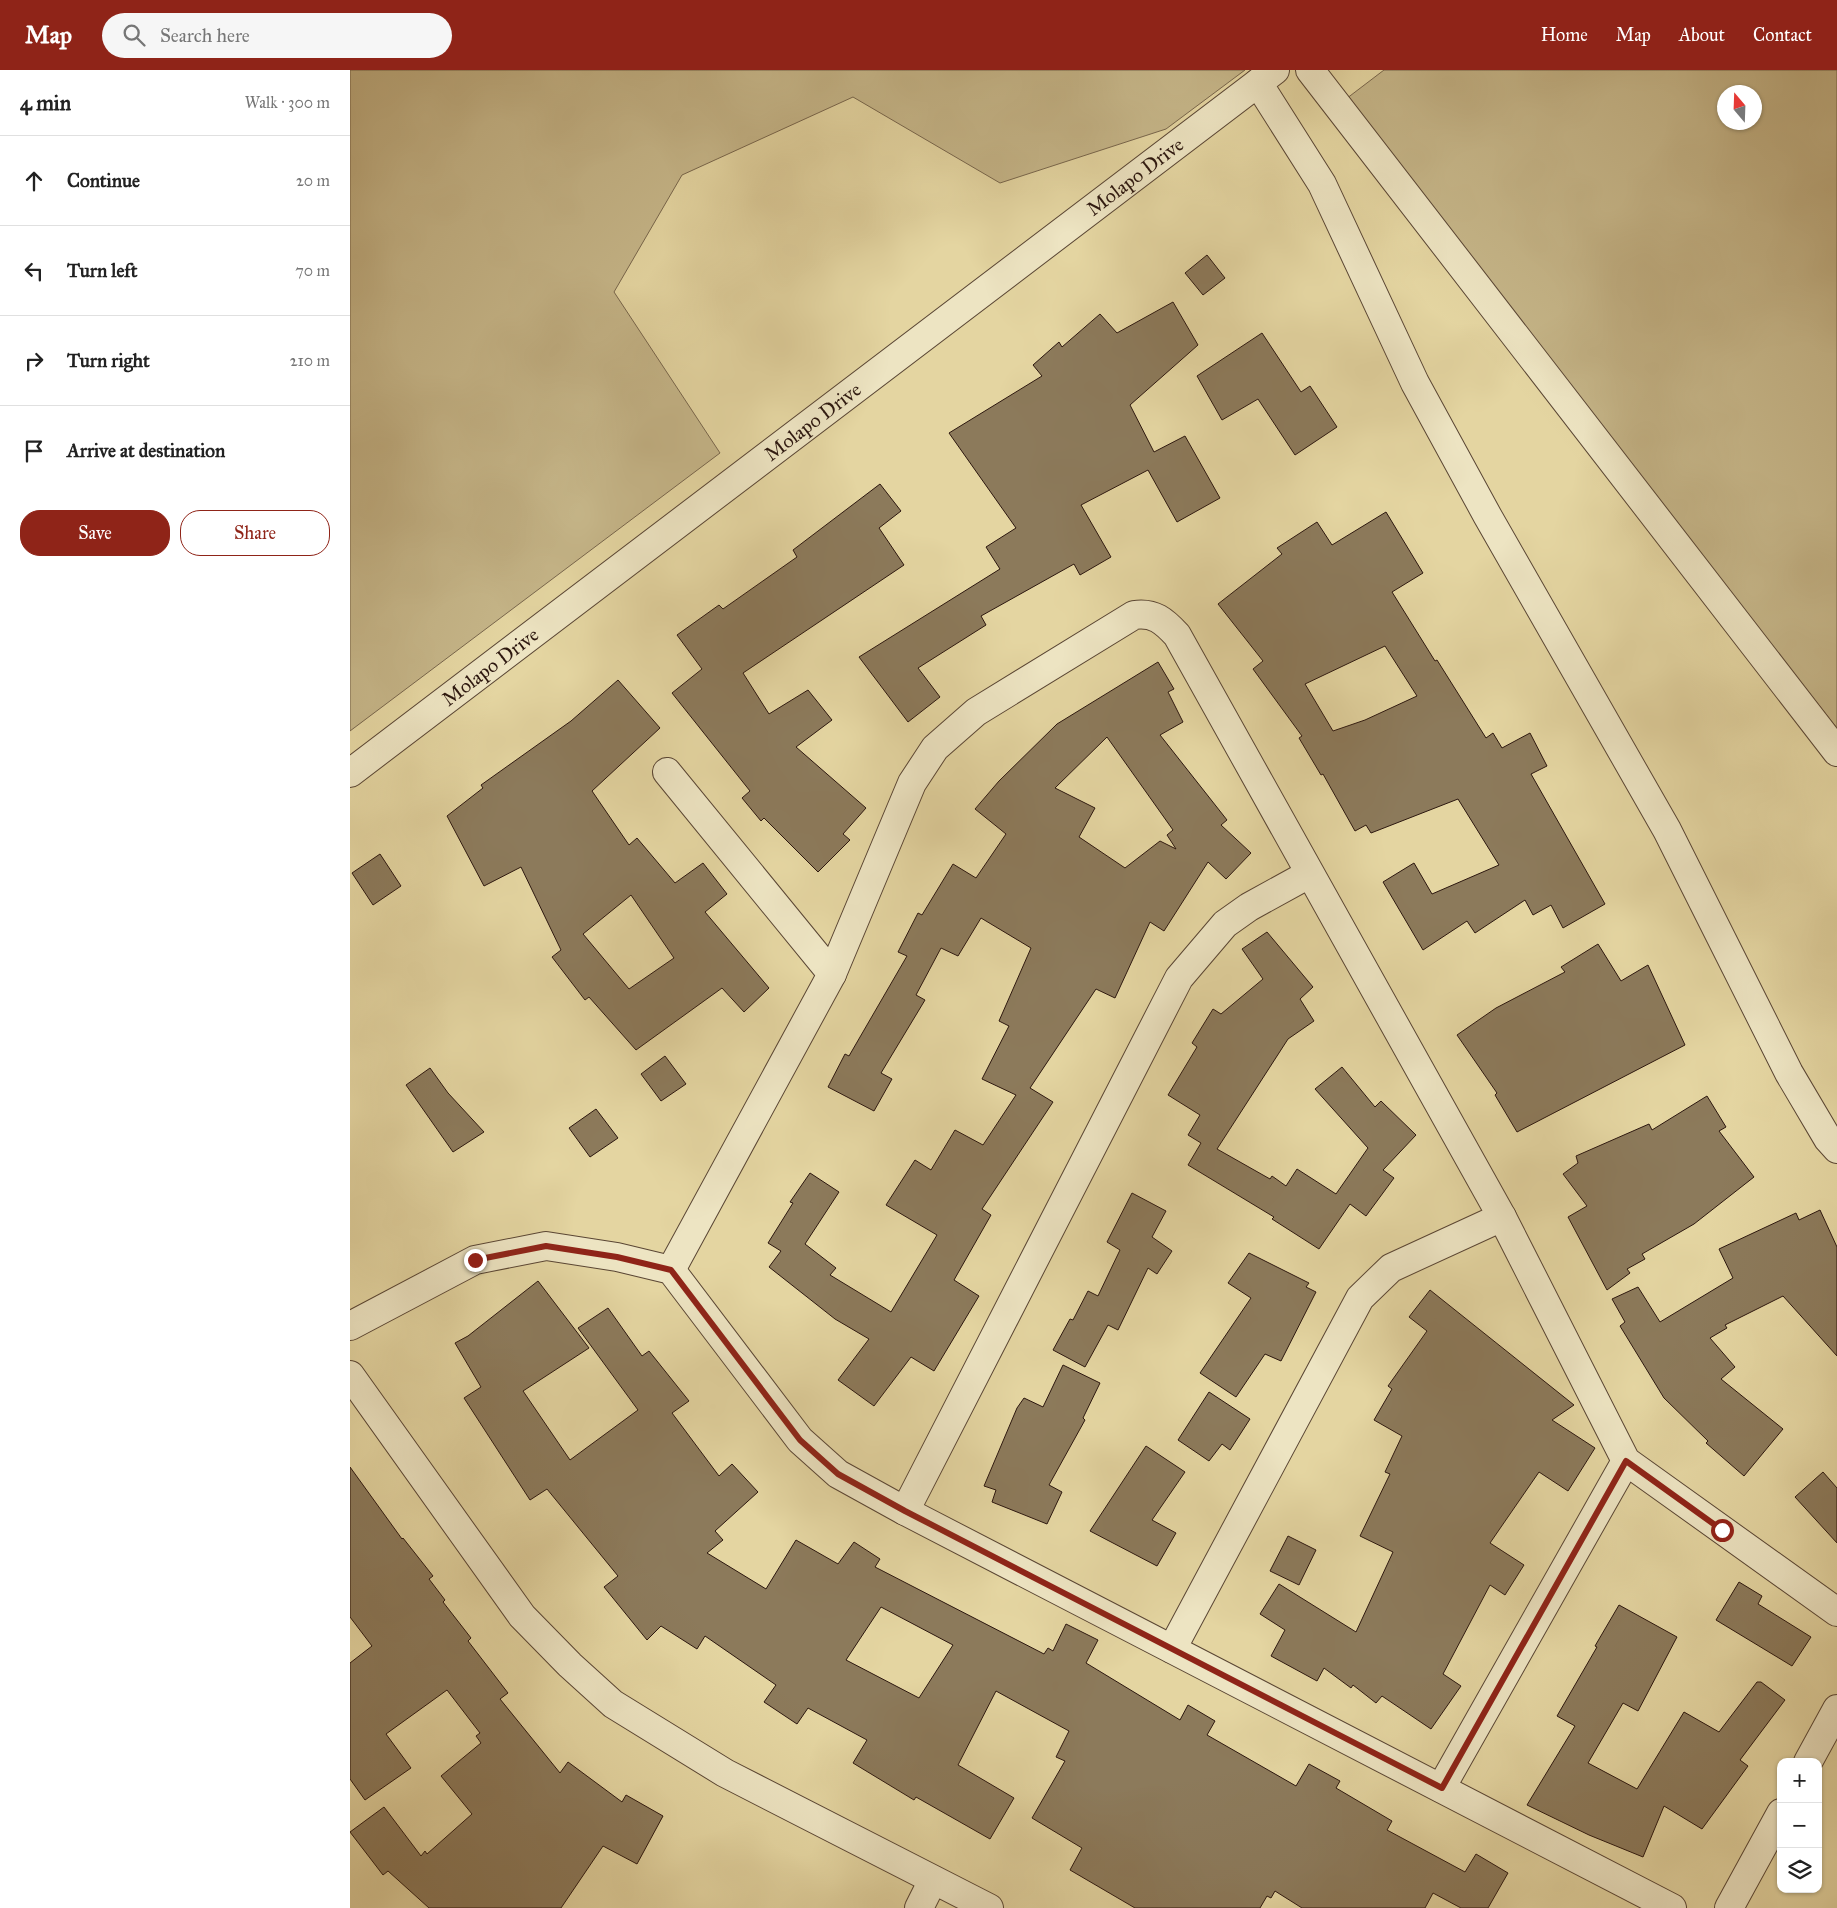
<!DOCTYPE html>
<html lang="en">
<head>
<meta charset="utf-8">
<style>
  :root { --surface:#fff; --page:#f6f6f6; --text:#222; --muted:#767676; --line:#e0e0e0; --accent:#8f2418 }
  body { margin:0; font-family:"IM FELL Great Primer",serif; background:var(--page); color:var(--text) }
  .controls { position:absolute; right:15px; bottom:15px; display:grid; overflow:hidden; border-radius:10px; box-shadow:0 1px 4px #0004 }
  .controls button { width:45px; height:45px; display:grid; place-items:center; padding:0; border:0; border-bottom:1px solid var(--line); background:var(--surface); color:var(--text); font:25px sans-serif }
  .compass { position:absolute; left:1367px; top:15px; width:45px; height:45px; border-radius:50%; background:var(--surface); box-shadow:0 1px 4px #0004; rotate:341deg }
  .stop { position:absolute; width:15px; height:15px; margin:-11px; border:4px solid #8f2418; border-radius:50%; background:#fff }
  .stop.end { background:#8f2418; border-color:#fff; box-shadow:0 1px 5px #0008 }
  .list { margin:0; padding:0; list-style:none }
  h2 { display:flex; justify-content:space-between; align-items:center; height:65px; margin:0; padding:0 20px; font-size:21px }
  h2 small { font-size:16px; font-weight:400; color:var(--muted) }
  .list li { display:grid; grid-template-columns:32px 1fr auto; gap:15px; align-items:center; box-sizing:border-box; height:90px; padding:0 20px; border-top:1px solid var(--line) }
  .list b { display:block; font-size:19px; white-space:nowrap }
  .list em { font-size:16px; font-style:normal; color:var(--muted) }
  .actions { display:flex; gap:10px; padding:15px 20px }
  .actions a { flex:1; padding:11px 0; border:1px solid var(--accent); border-radius:20px; text-align:center; font-size:18px; color:var(--accent) }
  .actions .main { background:var(--accent); color:#fff }
  .icon { flex:none; width:28px; height:28px; fill:none; stroke:currentColor; stroke-width:2; stroke-linecap:round; stroke-linejoin:round }
  .map { position:relative; flex:none; width:1487px; height:1838px; overflow:hidden }
  header { display:flex; align-items:center; gap:30px; box-sizing:border-box; height:70px; padding:0 25px; background:var(--accent); color:#fff }
  header strong { font-size:24px }
  nav { display:flex; gap:28px; margin-inline-start:auto; font-size:18px }
  .search { width:350px; height:45px; background:var(--page); display:flex; align-items:center; gap:12px; box-sizing:border-box; padding:0 18px; border-radius:28px; color:var(--muted); font-size:19px }
  main { display:flex }
  aside { flex:1; background:var(--surface) }
  .map>svg:first-child { display:block }
  .green { fill:#c5b588; stroke:#78664c; fill-rule:evenodd }
  .building { fill:#8c7a5b; stroke:#2c170f; fill-rule:evenodd }
  .lines { fill:none; stroke-linecap:round; stroke-linejoin:round }
  .minor-casing { stroke:#5a4634; stroke-width:30 }
  .minor { stroke:#ede4c2; stroke-width:28 }
  .route { stroke:#8f2418; stroke-width:6 }
  .labels { text-anchor:middle; dominant-baseline:central; stroke-width:4; stroke-linejoin:round; paint-order:stroke }
  .street-label { font-size:20px; fill:#2c170f; stroke:#ede4c2 }
</style>
</head>
<body>
<header>
<strong>Map</strong>
<div class="search"><svg class="icon" aria-label="search" viewBox="0 0 24 24"><circle cx="10" cy="10" r="6"/><path d="M15 15l6 6"/></svg>Search here</div>
<nav><a>Home</a><a>Map</a><a>About</a><a>Contact</a></nav>
</header>
<main>
<aside>
<h2>4 min<small>Walk · 300 m</small></h2>
<ul class="list">
<li><svg class="icon" aria-label="ahead" viewBox="0 0 24 24"><path d="M12 20V5M6 11l6-6 6 6"/></svg><div><b>Continue</b></div><em>20 m</em></li>
<li><svg class="icon" aria-label="left" viewBox="0 0 24 24"><path d="M17 20v-9H6M10 6l-5 5 5 5"/></svg><div><b>Turn left</b></div><em>70 m</em></li>
<li><svg class="icon" aria-label="right" viewBox="0 0 24 24"><path d="M7 20v-9h11M14 6l5 5-5 5"/></svg><div><b>Turn right</b></div><em>210 m</em></li>
<li><svg class="icon" aria-label="arrive" viewBox="0 0 24 24"><path d="M6 21V4h12l-3 4 3 4H6"/></svg><div><b>Arrive at destination</b></div></li>
</ul>
<div class="actions"><a class="main">Save</a><a>Share</a></div>
</aside>
<div class="map">
<svg width="1487" height="1838" viewBox="0 0 1487 1838">
  <rect width="100%" height="100%" fill="#e4d5a1"/>
  <filter id="stains"><feTurbulence type="fractalNoise" baseFrequency=".004" numOctaves="4"/><feColorMatrix values="0 0 0 0 .2 0 0 0 0 .09 0 0 0 0 .02 0 0 0 .5 -.17"/></filter>
  <radialGradient id="worn" r=".72"><stop offset=".6" stop-color="#630" stop-opacity="0"/><stop offset="1" stop-color="#630" stop-opacity=".3"/></radialGradient>
  <!-- green -->
  <g class="green">
    <path d="M0,0h895l-79,59 -166,54 -147,-86 -171,78 -68,117 106,161 -370,278z"/>
    <path d="M1034,0h453v658l-495,-626zM1374,22h30v30h-30z"/>
  </g>
  <!-- building -->
  <g class="building">
    <path d="M857,185l18,23 -22,17 -18,-22z"/>
    <path d="M823,232l25,43 -68,60 24,47 31,-16 35,62 -43,24 -29,-52 -67,35 30,52 -31,18 -6,-11 -93,52 5,9 -68,43 22,29 -32,25 -49,-65 141,-88 -14,-22 30,-19 -67,-95 93,-57 -9,-11 26,-23 3,5 38,-33 17,19z"/>
    <path d="M912,263l39,59 9,-6 27,41 -42,28 -37,-56 -36,21 -25,-44z"/>
    <path d="M530,414l21,27 -22,17 25,37 -161,108 26,41 39,-24 24,30 -36,27 70,61 -23,26 7,6 -32,32 -54,-54 -3,3 -19,-23 8,-7 -78,-98 30,-24 -25,-34 42,-30 4,4 74,-52 -4,-7z"/>
    <path d="M1036,442l37,61 -31,19 43,69 2,-1 49,78 7,-5 9,15 28,-15 17,33 -16,8 74,130 -42,24 -12,-23 -18,10 -8,-15 -50,33 -8,-12 -44,29 -40,-68 31,-19 18,31 67,-29 -41,-66 -87,34 -5,-8 -11,6 -32,-57 -2,1 -22,-37 3,-2 -49,-67 10,-8 -45,-57 64,-50 -5,-6 40,-26 15,23zM1035,576l32,50 -52,24 -32,11 -28,-47z"/>
    <path d="M808,592l16,27 -6,3 15,30 -23,13 67,85 -6,5 30,28 -25,26 -18,-17 -44,69 -14,-9 -35,76 -19,-9 -66,99 23,14 -71,107 9,6 -37,65 25,16 -45,75 -23,-14 -37,49 -36,-26 31,-41 -34,-20 -66,-52 12,-16 -13,-8 25,-40 -3,-1 20,-29 29,19 -34,52 31,24 -6,7 61,37 46,-77 -51,-30 29,-45 16,10 24,-40 28,15 33,-50 -34,-16 27,-53 -10,-5 32,-73 -50,-30 -23,38 -17,-8 -25,47 9,5 -44,73 11,6 -18,32 -46,-24 17,-33 4,2 58,-100 -9,-4 20,-39 4,2 31,-51 23,14 30,-44 -31,-25 24,-28 58,-57zM757,667l66,93 -6,5 9,14 -16,-8 -35,27 -46,-31 16,-29 -40,-20z"/>
    <path d="M268,610l42,48 -68,63 37,54 8,-7 38,45 28,-20 24,31 -22,18 64,76 -25,24 -22,-24 -86,62 -47,-53 -4,3 -33,-43 9,-7 -40,-83 -37,19 -37,-70 36,-28 -2,-3 90,-64zM281,825l43,63 -45,31 -46,-55z"/>
    <path d="M30,784l21,32 -28,19 -21,-32z"/>
    <path d="M917,862l46,55 -13,12 14,22 -26,18 -71,110 53,30 2,-3 14,10 11,-17 39,25 32,-46 -53,-59 27,-22 33,40 6,-6 35,34 -33,35 11,8 -28,38 -16,-12 -31,45 -47,-30 2,-2 -86,-52 13,-22 -13,-8 12,-20 -32,-20 29,-48 -5,-4 21,-34 8,5 42,-35 -21,-30z"/>
    <path d="M1248,874l23,37 27,-16 37,80 -168,87 -22,-37 2,-2 -40,-58 39,-27 69,-36 -4,-5z"/>
    <path d="M315,986l21,28 -25,17 -20,-27z"/>
    <path d="M80,998l18,25 36,39 -31,20 -47,-67z"/>
    <path d="M1357,1026l19,31 -7,4 35,46 -60,47 -52,30 3,5 -18,10 3,4 -23,17 -39,-73 19,-11 -24,-32 15,-11 -2,-7 73,-32 3,6z"/>
    <path d="M246,1039l22,29 -28,19 -21,-29z"/>
    <path d="M782,1123l34,18 -14,26 20,14 -15,23 -9,-6 -30,62 -10,-5 -23,42 -32,-17 17,-31 3,1 15,-29 10,5 22,-46 -13,-8z"/>
    <path d="M1470,1140l17,37v109l-54,-60 -58,29 2,3 -17,10 25,29 -14,12 62,50 -39,47 -38,-33 2,-2 -44,-43 -44,-72 5,-4 -13,-23 26,-12 22,35 73,-44 -14,-29 77,-36 3,7z"/>
    <path d="M899,1183l60,30 -3,4 10,5 -35,69 -16,-7 -29,43 -36,-24 51,-75 -23,-15z"/>
    <path d="M188,1211l51,67 -66,43 47,69 68,-50 -60,-82 30,-20 34,48 7,-5 40,50 -17,12 47,63 13,-12 26,28 -43,39 8,9 -16,13 59,36 30,-49 42,24 16,-22 26,17 -5,8 169,87 4,-6 5,3 13,-27 32,16 -12,23 94,57 8,-15 27,16 -8,14 89,51 13,-22 31,17 -4,7 56,33 -5,9 78,42 11,-18 32,19 -20,35h-27l-28,-15 -8,15h-123l-27,-17 -4,7 -4,-2 -7,12h-125l-65,-38 12,-22 -50,-30 33,-57 -9,-4 13,-26 -73,-40 -38,74 56,33 -24,41 -74,-42 -2,3 -61,-37 14,-23 -59,-32 -11,16 -33,-22 12,-17 -71,-49 -8,13 -36,-23 -14,14 -43,-53 14,-11 -71,-87 -17,11 -66,-102 17,-11 -26,-44 13,-7zM531,1537l72,38 -34,53 -73,-38z"/>
    <path d="M1080,1220l144,115 -22,15 43,28 -27,43 -29,-19 -49,71 34,22 -19,30 -15,-10 -47,89 18,12 -30,43 -49,-33 -6,7 -23,-18 -2,3 -27,-20 -7,13 -46,-25 14,-26 -25,-16 19,-30 77,48 37,-80 -33,-16 30,-62 -5,-2 17,-36 -28,-16 18,-31 -4,-3 39,-55 -18,-14z"/>
    <path d="M713,1295l37,18 -17,35 2,2 -36,65 13,7 -15,32 -55,-22 4,-12 -12,-4 33,-78 7,-10 19,9z"/>
    <path d="M859,1322l41,27 -20,31 -8,-6 -13,17 -31,-21z"/>
    <path d="M796,1376l39,26 -33,48 24,13 -19,33 -67,-35z"/>
    <path d="M0,1397l52,72 1,-1 30,38 -4,3 16,21 -2,2 28,36 -3,3 40,52 -8,6 60,74 8,-11 54,40 4,-7 37,21 -26,48 -34,-18 -42,62h-132l-41,-37 -5,4 -33,-43 34,-25 37,49 4,-5 2,3 45,-40 -31,-38 40,-33 -5,-7 4,-3 -33,-43 -61,44 25,34 -46,32 -15,-21v-116l22,-17 -22,-29z"/>
    <path d="M1473,1402l14,16v55l-42,-46z"/>
    <path d="M938,1466l28,14 -17,35 -29,-14z"/>
    <path d="M1389,1512l23,14 -4,8 53,33 -19,29 -76,-46z"/>
    <path d="M1269,1535l58,32 -39,74 -15,-8 -35,60 49,26 47,-77 35,20 38,-50h4l24,18 -45,60 8,6 -46,63 -38,-23 -21,51 -54,-22 -62,-30 48,-79 -18,-10 40,-69 -2,-1z"/>
  </g>
  <g class="lines">
    <defs>
      <g id="minor">
        <path d="M960,0l527,682"/>
        <path d="M908,13l64,101 93,199 72,132 180,315 122,243 39,66 9,10"/>
        <path d="M317,702l165,202"/>
        <path id="s1" d="M0,703l925,-703"/>
        <path d="M321,1200l161,-296 80,-191 23,-35 41,-36 158,-97c20,-3 30,6 43,20l325,582 124,244 211,151"/>
        <path d="M0,1256l125,-66 71,-14 71,11 54,13 129,170 38,34 67,37 767,397"/>
        <path d="M0,1305l172,241 48,49 43,39 112,69 264,135"/>
        <path d="M555,1441l274,-533 46,-54 24,-17 60,-33"/>
        <path d="M822,1579l188,-351 31,-30 111,-51"/>
        <path d="M1458,1692l29,-53"/>
        <path d="M1091,1718l185,-327"/>
        <path d="M569,1838l14,-28"/>
        <path d="M1379,1838l52,-95"/>
      </g>
    </defs>
    <!-- minor casing -->
    <use href="#minor" class="minor-casing"/>
    <!-- minor -->
    <use href="#minor" class="minor"/>
  </g>
  <g class="lines">
    <!-- route -->
    <path class="route" d="M125,1190l71,-14 71,11 54,13 129,170 38,34 67,37 537,277 184,-327 96,69"/>
  </g>
  <g class="labels">
    <!-- street labels -->
    <g class="street-label">
      <text stroke="none"><textPath href="#s1" startOffset="986">Molapo Drive</textPath></text>
      <text stroke="none"><textPath href="#s1" startOffset="581">Molapo Drive</textPath></text>
      <text stroke="none"><textPath href="#s1" startOffset="176">Molapo Drive</textPath></text>
    </g>
  </g>
  <rect width="100%" height="100%" filter="url(#stains)"/>
  <rect width="100%" height="100%" fill="url(#worn)"/>
</svg>
<div class="controls">
<button>+</button>
<button>−</button>
<button><svg class="icon" aria-label="layers" viewBox="0 0 24 24"><path d="M12 4l9 5-9 5-9-5zM3 14l9 5 9-5"/></svg></button>
</div>
<svg class="compass" viewBox="-18 -18 36 36"><path d="M0-13l5 13h-10z" fill="#e53935"/><path d="M0 13l5-13h-10z" fill="#767676"/></svg>
<div class="stop" style="left:1372px;top:1460px"></div>
<div class="stop end" style="left:125px;top:1190px"></div>
</div>
</main>
</body>
</html>
